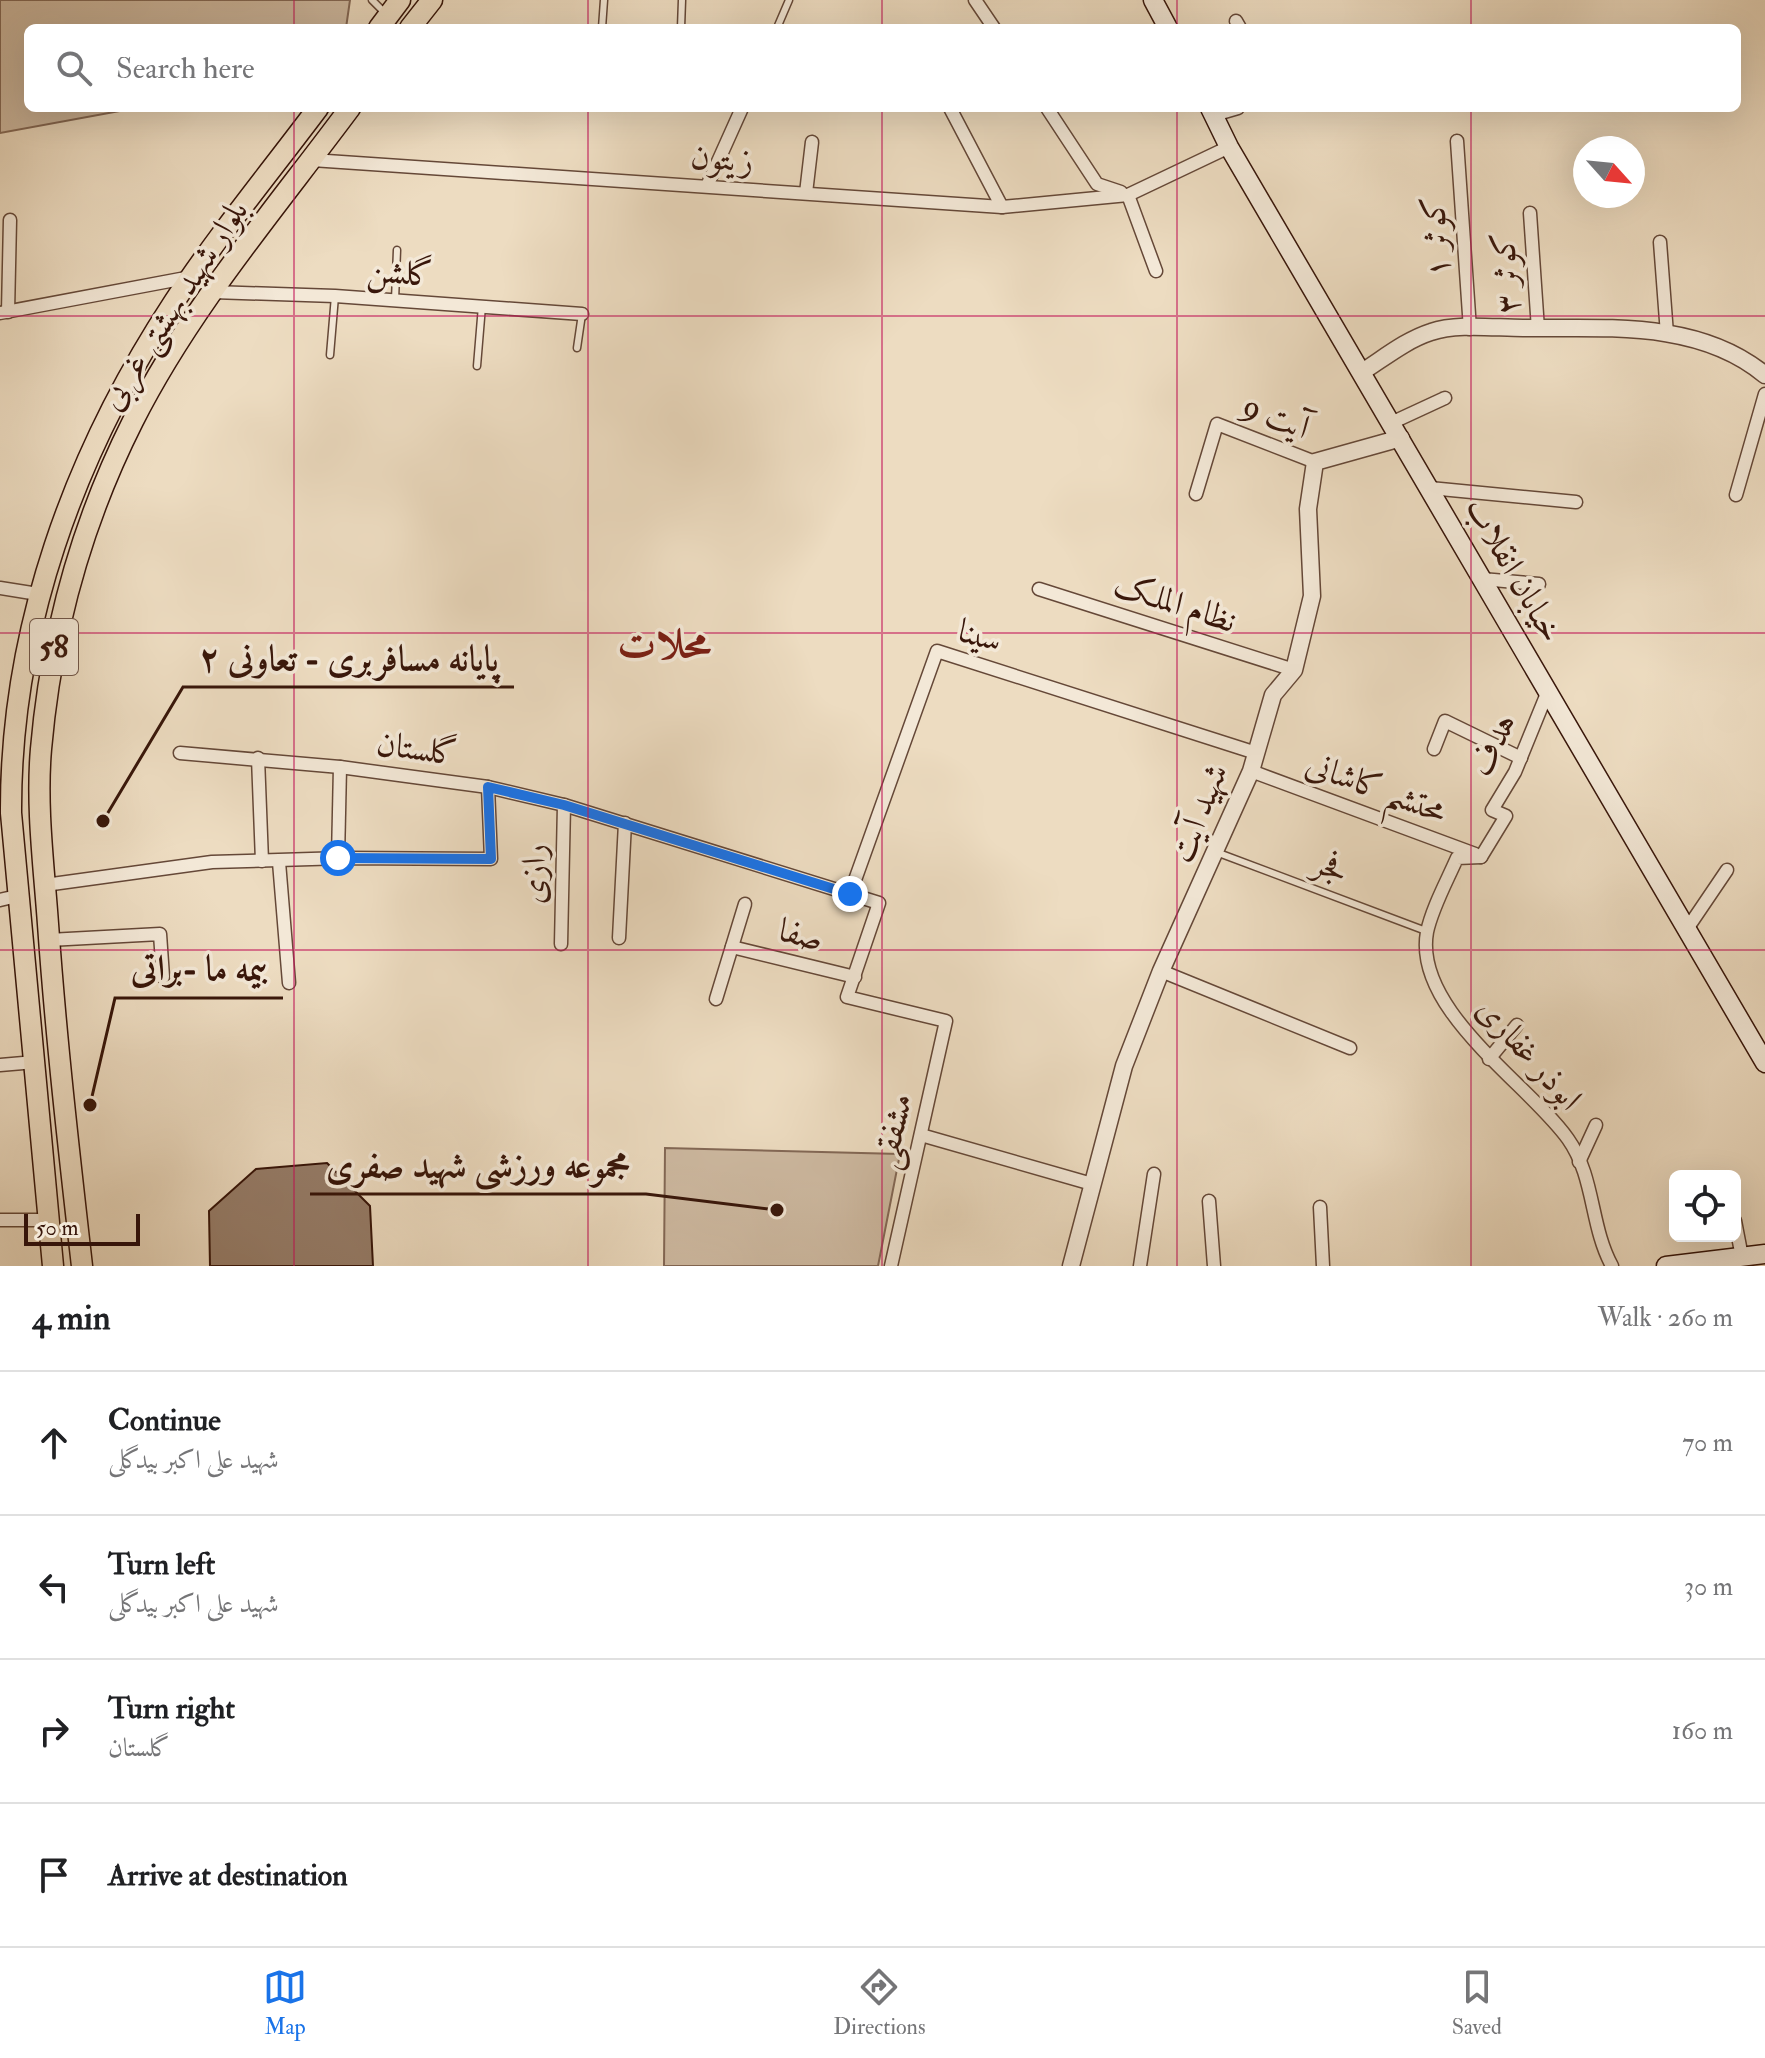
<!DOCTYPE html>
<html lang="en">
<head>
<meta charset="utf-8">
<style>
  :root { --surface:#fff; --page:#f2f2f2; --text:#202124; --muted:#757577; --line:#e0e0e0; --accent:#1a73e8 }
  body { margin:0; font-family:"IM FELL Double Pica",Amiri,serif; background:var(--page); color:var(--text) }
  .controls { position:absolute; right:24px; bottom:24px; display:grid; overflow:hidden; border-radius:12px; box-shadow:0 8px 32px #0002 }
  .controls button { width:72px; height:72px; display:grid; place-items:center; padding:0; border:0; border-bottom:2px solid var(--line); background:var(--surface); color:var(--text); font:40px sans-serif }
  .compass { position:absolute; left:1573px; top:136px; width:72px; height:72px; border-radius:50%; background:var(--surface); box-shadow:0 8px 32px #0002; rotate:117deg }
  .scale { position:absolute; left:24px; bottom:20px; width:116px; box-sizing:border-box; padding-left:8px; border:4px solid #38160a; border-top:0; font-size:22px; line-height:28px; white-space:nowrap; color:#38160a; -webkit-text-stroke:6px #f3e8d7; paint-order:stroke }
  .stop { position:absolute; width:24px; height:24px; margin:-18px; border:6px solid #1a73e8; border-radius:50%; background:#fff }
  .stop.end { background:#1a73e8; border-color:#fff; box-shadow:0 2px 8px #0008 }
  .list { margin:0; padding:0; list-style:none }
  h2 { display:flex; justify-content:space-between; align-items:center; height:104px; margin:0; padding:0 32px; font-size:34px }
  h2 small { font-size:26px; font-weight:400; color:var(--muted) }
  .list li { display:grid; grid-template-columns:52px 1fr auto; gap:24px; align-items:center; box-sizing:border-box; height:144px; padding:0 32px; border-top:2px solid var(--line) }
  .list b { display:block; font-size:30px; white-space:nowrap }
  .list p { margin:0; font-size:26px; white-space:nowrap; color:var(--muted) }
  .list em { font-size:26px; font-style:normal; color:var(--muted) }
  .icon { flex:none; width:44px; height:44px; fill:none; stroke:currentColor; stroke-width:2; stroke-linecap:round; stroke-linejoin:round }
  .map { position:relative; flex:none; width:1765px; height:1266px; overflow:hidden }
  .search { position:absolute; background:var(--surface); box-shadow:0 8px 32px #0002; left:24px; right:24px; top:24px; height:88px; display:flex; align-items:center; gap:20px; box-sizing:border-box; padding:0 28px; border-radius:12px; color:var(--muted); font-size:30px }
  .sheet { height:680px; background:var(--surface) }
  nav { display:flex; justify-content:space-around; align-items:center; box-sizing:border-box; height:112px; border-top:2px solid var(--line); background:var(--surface); font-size:22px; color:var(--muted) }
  nav a { display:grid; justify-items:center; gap:4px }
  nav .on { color:var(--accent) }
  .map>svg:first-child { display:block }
  .green { fill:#cebaa2; stroke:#836856; stroke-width:2 }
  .building { fill:#967d69; stroke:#38160a; stroke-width:2 }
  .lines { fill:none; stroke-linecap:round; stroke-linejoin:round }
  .service-casing { stroke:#654838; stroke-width:9 }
  .minor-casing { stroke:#654838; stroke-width:15 }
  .tertiary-casing { stroke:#654838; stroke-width:19 }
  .secondary-casing { stroke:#38160a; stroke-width:21 }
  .primary-casing { stroke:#38160a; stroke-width:23 }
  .service { stroke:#f3e8d7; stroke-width:6 }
  .minor { stroke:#f3e8d7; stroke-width:12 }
  .tertiary { stroke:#f3e8d7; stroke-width:16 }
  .secondary { stroke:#f3e8d7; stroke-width:18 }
  .primary { stroke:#eddcc1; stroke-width:20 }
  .route { stroke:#1a73e8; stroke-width:10 }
  .grid { fill:none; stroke:#c2185b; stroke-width:2; stroke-opacity:0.55 }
  .labels { text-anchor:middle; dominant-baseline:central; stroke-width:7; stroke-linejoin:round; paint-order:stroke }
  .shield { fill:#f3e8d7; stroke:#705548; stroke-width:2 }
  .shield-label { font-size:32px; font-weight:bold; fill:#38160a }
  .street-label { font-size:34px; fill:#38160a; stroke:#f3e8d7 }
  .district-label { font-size:42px; font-weight:bold; fill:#7a1f14; stroke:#f3e8d7 }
  .leader { fill:none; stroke:#38160a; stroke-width:3 }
  .callout-dot { fill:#38160a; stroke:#f3e8d7; stroke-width:3 }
  .callout-label { font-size:36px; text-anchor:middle; font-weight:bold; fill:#38160a; stroke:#f3e8d7; stroke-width:7; stroke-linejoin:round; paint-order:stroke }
</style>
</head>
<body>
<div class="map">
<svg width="1765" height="1266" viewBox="0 0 1765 1266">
  <rect width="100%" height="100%" fill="#eddcc1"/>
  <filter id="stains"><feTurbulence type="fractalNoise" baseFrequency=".0025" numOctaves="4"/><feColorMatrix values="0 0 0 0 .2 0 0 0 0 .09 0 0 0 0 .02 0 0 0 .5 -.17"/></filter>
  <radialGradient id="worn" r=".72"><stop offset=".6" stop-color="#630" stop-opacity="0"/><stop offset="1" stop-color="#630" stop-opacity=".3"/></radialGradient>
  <!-- green -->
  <g class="green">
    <path d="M0,0h350l-4,28h-318v80h108l-136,25z"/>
    <path d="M665,1148l235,6 -22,112h-214z"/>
  </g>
  <!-- building -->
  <path class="building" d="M327,1163l43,43 3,60h-163l-1,-55 47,-42z"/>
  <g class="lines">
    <defs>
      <g id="service">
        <path d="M372,0l14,14"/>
        <path d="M602,28l2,-28"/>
        <path d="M681,28l1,-28"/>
        <path d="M777,28l12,-28"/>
        <path d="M395,300l2,-50"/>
        <path d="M577,348l5,-34"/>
        <path d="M330,355l5,-59"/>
        <path d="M477,366l5,-60"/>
        <path d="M1216,852l210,79"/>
      </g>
      <g id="minor">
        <path d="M975,0l19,28"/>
        <path d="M1236,21l4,7"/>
        <path d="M950,108l52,99"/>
        <path d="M1047,108l50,76 24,8"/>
        <path d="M1214,115l24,-7"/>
        <path d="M1457,141l13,188"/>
        <path d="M312,160l690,47 126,-12 101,-48"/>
        <path d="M707,186l35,-78"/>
        <path d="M806,193l6,-51"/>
        <path d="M1128,195l28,76"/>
        <path d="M1530,213l8,116"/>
        <path d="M1660,242l7,92"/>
        <path d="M213,292l122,4 247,18"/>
        <path d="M8,312l2,-92"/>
        <path d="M0,313l191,-36"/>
        <path d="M1391,423l54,-25"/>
        <path d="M1430,488l146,14"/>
        <path d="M1196,494l21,-70 98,38"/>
        <path d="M1736,495l29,-101"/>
        <path d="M1482,579l57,5"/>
        <path d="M0,588l38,6"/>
        <path d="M1039,589l255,81"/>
        <path d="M1434,749l11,-28 76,37"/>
        <path d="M180,753l160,14 148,20 76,18 315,98 -32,94 99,24 -55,245"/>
        <path d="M258,758l4,103"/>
        <path d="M1251,771l224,83"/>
        <path d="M1481,857l-24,1c-10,23 -25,50 -30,74 -14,78 102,152 141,207 27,38 22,87 44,127"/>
        <path d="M1481,857l25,-41 -14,-6 23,-38 33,-81"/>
        <path d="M338,858l2,-91"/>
        <path d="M279,862l10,121"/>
        <path d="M45,885l167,-23 132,-4 147,1 -3,-72"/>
        <path d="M850,894l87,-243 316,101"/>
        <path d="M0,900l17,-4"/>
        <path d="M1687,929l40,-59"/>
        <path d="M619,938l6,-115"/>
        <path d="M49,940l111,-6 3,43"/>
        <path d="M561,944l3,-139"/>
        <path d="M732,947l123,30"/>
        <path d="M1161,971l189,77"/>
        <path d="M716,999l29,-95"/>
        <path d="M1489,1059l28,-34"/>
        <path d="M0,1065l35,-3"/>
        <path d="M921,1135l171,49"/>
        <path d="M1579,1162l17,-37"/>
        <path d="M1209,1201l5,65"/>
        <path d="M1320,1207l3,59"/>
        <path d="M0,1220h50"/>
        <path d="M1735,1221l7,36"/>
        <path d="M1140,1266l14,-92"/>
      </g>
      <g id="tertiary">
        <path d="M1362,372c22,-14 44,-32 69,-40 26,-9 64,-4 92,-4 80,1 175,-9 242,47"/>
        <path d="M1071,1266l53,-200 37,-95 90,-200 22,-76 21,-25 18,-74 -4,-87 7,-47 86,-24"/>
      </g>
      <g id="secondary">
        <path d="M1153,0l15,28"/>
        <path d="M1210,108l19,39 536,916"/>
        <path d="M1666,1266l99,-12"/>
      </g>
      <g id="primary">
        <path d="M379,28l21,-28"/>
        <path d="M410,28l22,-28"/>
        <path d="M53,1266l-42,-453c-1,-183 63,-359 163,-511 44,-67 96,-130 144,-194"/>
        <path d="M82,1266c-13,-114 -26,-228 -34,-342 -4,-57 -12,-117 -7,-175 10,-115 40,-225 92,-328 57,-113 142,-212 217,-313"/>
      </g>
    </defs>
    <!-- service casing -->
    <use href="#service" class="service-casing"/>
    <!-- minor casing -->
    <use href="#minor" class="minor-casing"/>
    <!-- tertiary casing -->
    <use href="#tertiary" class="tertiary-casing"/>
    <!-- secondary casing -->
    <use href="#secondary" class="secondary-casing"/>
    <!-- primary casing -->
    <use href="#primary" class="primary-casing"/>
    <!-- service -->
    <use href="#service" class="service"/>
    <!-- minor -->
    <use href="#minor" class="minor"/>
    <!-- tertiary -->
    <use href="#tertiary" class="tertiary"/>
    <!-- secondary -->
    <use href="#secondary" class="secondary"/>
    <!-- primary -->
    <use href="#primary" class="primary"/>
  </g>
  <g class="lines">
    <!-- route -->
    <path class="route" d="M338,858l153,1 -3,-72 76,18 286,89"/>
  </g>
  <!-- grid -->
  <path class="grid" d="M294,0v28M588,0v28M882,0v28M1177,0v28M1471,0v28M294,108v1158M588,108v1158M882,108v1158M1177,108v1158M1471,108v1158M0,316h1765M0,633h1765M0,950h1765"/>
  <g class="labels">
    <!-- shield labels -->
    <rect class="shield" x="30" y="619" width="48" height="56" rx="6"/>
    <g class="shield-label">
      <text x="54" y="647">58</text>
    </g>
    <!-- street labels -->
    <g class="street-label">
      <text transform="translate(722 159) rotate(4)">زیتون</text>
      <text transform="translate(1436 237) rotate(-94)">کوثر ۱</text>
      <text transform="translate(400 273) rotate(4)">گلشن</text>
      <text transform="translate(1506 273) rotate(-94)">کوثر ۳</text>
      <text transform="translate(174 305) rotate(-57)">بلوار شهید بهشتی غربی</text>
      <text transform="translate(1276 417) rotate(21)">آیت 9</text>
      <text transform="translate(1514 570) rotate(60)">خیابان انقلاب</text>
      <text transform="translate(1175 603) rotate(18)">نظام الملک</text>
      <text transform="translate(980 636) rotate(16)">سینا</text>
      <text transform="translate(1493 745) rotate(-65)">هدف</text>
      <text transform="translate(417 749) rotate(8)">گلستان</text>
      <text transform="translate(1376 788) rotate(20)">محتشم کاشانی</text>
      <text transform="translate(1199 813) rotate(-68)">شهید آیت</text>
      <text transform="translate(1331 867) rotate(21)">فجر</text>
      <text transform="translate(534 874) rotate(-89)">رازی</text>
      <text transform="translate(801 935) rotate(14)">صفا</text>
      <text transform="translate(1529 1054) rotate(48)">ابوذر غفاری</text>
      <text transform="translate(893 1131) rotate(-77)">مشفقی</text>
    </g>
    <!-- district labels -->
    <g class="district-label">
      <text x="664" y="644">محلات</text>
    </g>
  </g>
  <!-- callouts -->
  <path class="leader" d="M103 821L183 687H514M90 1105L115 998H283M777 1210L646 1194H310"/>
  <g class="callout-dot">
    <circle cx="103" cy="821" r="8"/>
    <circle cx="90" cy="1105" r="8"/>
    <circle cx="777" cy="1210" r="8"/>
  </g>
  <g class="callout-label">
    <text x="349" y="670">پایانه مسافربری - تعاونی ۲</text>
    <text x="199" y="980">بیمه ما -براتی</text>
    <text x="478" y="1177">مجموعه ورزشی شهید صفری</text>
  </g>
  <rect width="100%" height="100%" filter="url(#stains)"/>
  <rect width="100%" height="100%" fill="url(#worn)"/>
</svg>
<div class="controls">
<button><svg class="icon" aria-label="locate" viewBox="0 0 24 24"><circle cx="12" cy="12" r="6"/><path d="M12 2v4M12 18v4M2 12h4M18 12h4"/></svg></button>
</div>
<svg class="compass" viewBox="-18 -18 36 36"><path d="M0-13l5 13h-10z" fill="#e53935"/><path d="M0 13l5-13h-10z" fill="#757577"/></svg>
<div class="scale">50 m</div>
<div class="stop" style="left:338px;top:858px"></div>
<div class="stop end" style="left:850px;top:894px"></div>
<div class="search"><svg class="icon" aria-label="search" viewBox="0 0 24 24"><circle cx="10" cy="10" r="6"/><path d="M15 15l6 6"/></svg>Search here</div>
</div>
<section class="sheet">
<h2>4 min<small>Walk · 260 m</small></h2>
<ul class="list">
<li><svg class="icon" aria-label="ahead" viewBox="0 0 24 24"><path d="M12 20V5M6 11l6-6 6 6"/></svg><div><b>Continue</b><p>شهید علی اکبر بیدگلی</p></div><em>70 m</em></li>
<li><svg class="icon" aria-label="left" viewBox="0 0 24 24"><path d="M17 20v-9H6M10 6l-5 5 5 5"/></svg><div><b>Turn left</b><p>شهید علی اکبر بیدگلی</p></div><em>30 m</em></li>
<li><svg class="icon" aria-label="right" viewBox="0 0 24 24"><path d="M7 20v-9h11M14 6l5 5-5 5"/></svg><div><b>Turn right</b><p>گلستان</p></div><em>160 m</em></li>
<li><svg class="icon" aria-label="arrive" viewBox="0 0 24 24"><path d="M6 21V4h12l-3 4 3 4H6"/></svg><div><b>Arrive at destination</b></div></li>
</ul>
</section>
<nav>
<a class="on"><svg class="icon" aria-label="map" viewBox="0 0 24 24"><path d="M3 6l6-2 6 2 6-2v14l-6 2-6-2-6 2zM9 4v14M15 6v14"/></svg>Map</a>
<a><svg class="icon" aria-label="directions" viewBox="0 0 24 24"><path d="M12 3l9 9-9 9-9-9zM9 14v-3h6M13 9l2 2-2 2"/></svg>Directions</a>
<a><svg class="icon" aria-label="saved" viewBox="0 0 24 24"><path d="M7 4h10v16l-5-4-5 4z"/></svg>Saved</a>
</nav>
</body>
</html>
